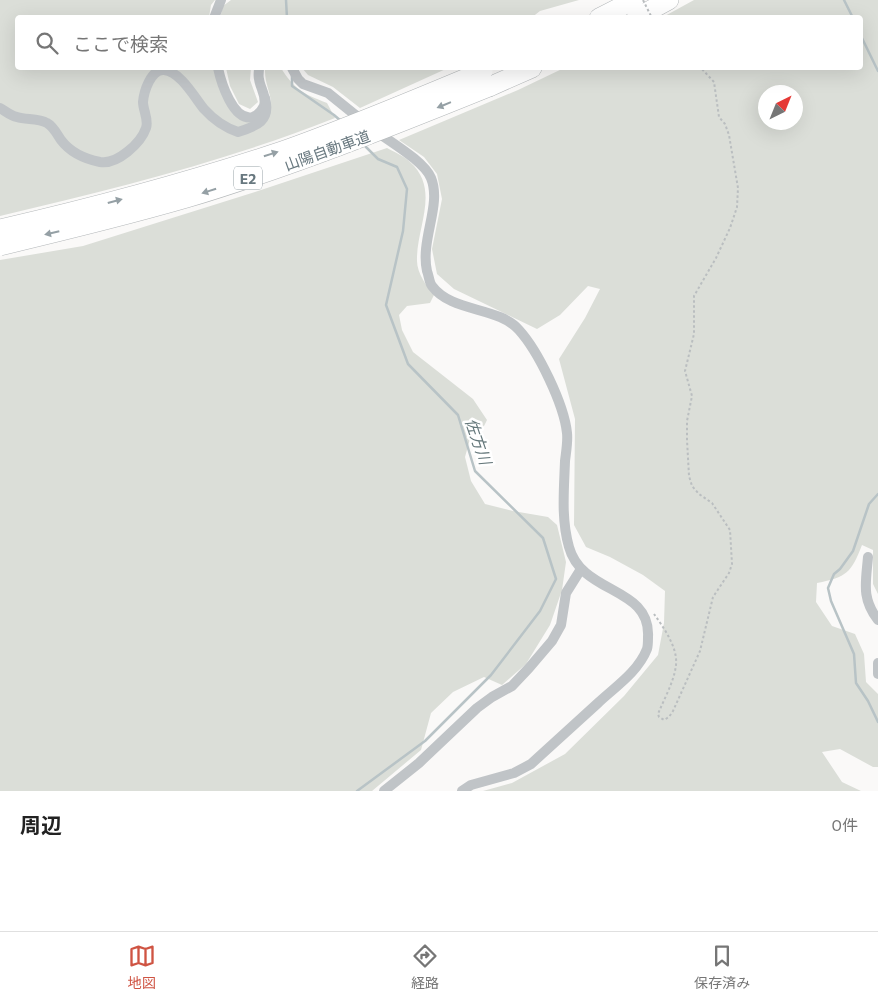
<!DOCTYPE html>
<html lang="ja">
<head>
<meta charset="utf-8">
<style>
  :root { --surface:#fff; --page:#f2f2f2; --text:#222; --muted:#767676; --line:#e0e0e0; --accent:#cf5443 }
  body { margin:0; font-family:Commissioner,"Noto Sans JP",sans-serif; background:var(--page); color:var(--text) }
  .compass { position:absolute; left:758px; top:85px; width:45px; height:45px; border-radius:50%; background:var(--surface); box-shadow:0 5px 20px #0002; rotate:43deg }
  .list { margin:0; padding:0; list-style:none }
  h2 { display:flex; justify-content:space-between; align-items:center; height:65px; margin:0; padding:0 20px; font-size:21px }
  h2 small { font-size:16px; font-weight:400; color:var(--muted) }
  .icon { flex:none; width:28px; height:28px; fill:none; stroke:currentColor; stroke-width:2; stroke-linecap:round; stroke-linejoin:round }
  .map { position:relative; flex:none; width:878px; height:791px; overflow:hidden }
  .search { position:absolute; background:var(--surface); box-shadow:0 5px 20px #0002; left:15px; right:15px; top:15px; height:55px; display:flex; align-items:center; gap:12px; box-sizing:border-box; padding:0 18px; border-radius:5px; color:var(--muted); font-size:19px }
  .sheet { height:140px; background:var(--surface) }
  nav { display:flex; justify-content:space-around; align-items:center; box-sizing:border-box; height:70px; border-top:1px solid var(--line); background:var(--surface); font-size:14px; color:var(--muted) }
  nav a { display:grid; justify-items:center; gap:2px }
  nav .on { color:var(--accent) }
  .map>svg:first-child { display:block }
  .green { fill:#dbded8; fill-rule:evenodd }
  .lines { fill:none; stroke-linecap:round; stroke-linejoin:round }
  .stream { stroke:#b8c3c6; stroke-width:2.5 }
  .motorway-casing { stroke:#b4b8ba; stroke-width:20 }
  .path { stroke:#babec0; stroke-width:2; stroke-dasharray:2.5 2.5; stroke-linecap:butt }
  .minor { stroke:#c0c4c7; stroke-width:10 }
  .motorway { stroke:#fff; stroke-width:19 }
  .motorway-bridge-casing { stroke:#b4b8ba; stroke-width:20; stroke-linecap:butt }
  .path-bridge { stroke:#babec0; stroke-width:2; stroke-dasharray:2.5 2.5; stroke-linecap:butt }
  .motorway-bridge { stroke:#fff; stroke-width:19 }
  .oneway { fill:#95a0a5 }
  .labels { text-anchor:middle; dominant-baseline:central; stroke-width:5; stroke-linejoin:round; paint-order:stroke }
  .shield { fill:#fff; stroke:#95a0a5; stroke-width:1 }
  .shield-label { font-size:14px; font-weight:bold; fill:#68787f }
  .street-label { font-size:15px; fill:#68787f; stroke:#fff }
  .water-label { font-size:16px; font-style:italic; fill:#637679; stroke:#fff }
</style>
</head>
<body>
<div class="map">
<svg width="878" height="791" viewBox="0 0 878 791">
  <rect width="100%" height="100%" fill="#faf9f8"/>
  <!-- green -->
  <g class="green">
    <path d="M0,0h215l-4,5 -2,12 -191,1v50h196l23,48 11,6c39,-13 16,-27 17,-53l16,-1c14,22 21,25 46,35l8,15c-108,43 -222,71 -335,98z"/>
    <path d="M231,0h348l-39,11 -9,7h-311l3,-12z"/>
    <path d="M694,0h184v594l-5,-10v-34l-11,-5c-11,28 -15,32 -45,38l-1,19 16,24 23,8 9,20 2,28 12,12v73h-5l-33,-18 -18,3 20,30 19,9h-378l29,-8 53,-29 59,-58 34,-41 6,-32 1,-32 -22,-16 -33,-18 -24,-10 -12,-22 1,-106 -16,-60 26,-41 15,-29 -12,-3 -28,29 -23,14 -83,-40 -17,-15 -5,-25 10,-50 -5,-25 -13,-17 -25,-17 119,-50 46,-22h296v-50l-197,-1zM766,92h30v30h-30z"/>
    <path d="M226,68h25l-1,12 8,22 -8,7 -11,-5 -9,-18z"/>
    <path d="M302,68h146l-88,40 -27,-21 -25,-12z"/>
    <path d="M387,148c7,4 17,8 23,14 31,28 6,65 7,99 0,12 10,26 17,34l-4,8 -23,3 -8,9 3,15 11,22 60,47 14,21 -6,12 -11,7 -5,18 6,24 14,23 28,7 35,6 9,8 9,37 -4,28 -12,35 -24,39 -24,21 -18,-8 -31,15 -22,21 -10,37 -49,41h-372v-531l83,-14 172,-54z"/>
  </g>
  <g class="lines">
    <!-- stream -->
    <g class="stream">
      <path d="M286,0l1,18"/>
      <path d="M844,0l9,18"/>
      <path d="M860,34l18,37"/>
      <path d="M292,76v10l42,29 7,6"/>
      <path d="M878,494l-9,10 -16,47 -13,18 -6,5 -6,14 3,13 23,53 2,29 12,18 10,21"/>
      <path d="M357,791l68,-50 66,-66 49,-64 16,-32 -13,-41 -68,-67 -17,-56 -50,-51 -22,-59 17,-74 4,-42 -10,-22 -19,-8 -14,-14"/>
    </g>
    <defs>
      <g id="motorway">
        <path d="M599,18l35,-18"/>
        <path d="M636,18l33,-18"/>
        <path d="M489,87l43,-19"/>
      </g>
    </defs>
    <!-- motorway casing -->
    <use href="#motorway" class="motorway-casing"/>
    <!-- path -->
    <path class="path" d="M654,614c10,14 24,34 22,51 -2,17 -12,34 -18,49l1,3 5,3 5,-3 4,-6 27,-60 13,-54 16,-24 3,-9 -2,-34 -18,-27 -13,-9 -7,-8 -3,-10 -2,-36v-19l5,-25 -7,-25 9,-37v-38l22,-38 14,-30 7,-21 1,-19 -9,-53 -4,-11 -6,-7 -5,-35 -13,-14"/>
    <!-- minor -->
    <g class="minor">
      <path d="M214,18l7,-18"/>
      <path d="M218,68c3,14 15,54 35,49 5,-2 9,-7 11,-11 3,-10 -4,-18 -5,-27 -1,-3 0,-8 0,-11"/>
      <path d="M292,68l6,11 5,5 25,9 36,29"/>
      <path d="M0,108c5,3 11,8 17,9 9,3 21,1 30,6 6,3 10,11 14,17 9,12 24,19 39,22 17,3 41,-19 46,-34 3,-8 -3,-18 -3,-26 1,-11 8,-33 21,-32 16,1 31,28 40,39 9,10 22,19 34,23 19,-6 33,-11 27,-34"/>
      <path d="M376,131c14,11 48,30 55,47 11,27 -11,62 -4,93 2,5 2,11 5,15 20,27 66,20 87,44 19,21 45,74 48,103 1,9 -1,19 -2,28 -1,29 -4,58 4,86 13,48 82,39 79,90 0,4 0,9 -1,12 -9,23 -32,38 -49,54 -23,21 -45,41 -67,61l-17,9 -43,12 -9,6"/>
      <path d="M868,557c-2,25 -7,41 10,63"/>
      <path d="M878,663v11"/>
      <path d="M384,791l35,-28 58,-55 15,-11 20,-11 17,-18 23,-27 9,-16 5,-32 15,-24"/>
    </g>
    <!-- motorway -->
    <use href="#motorway" class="motorway"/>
    <defs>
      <g id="motorway-bridge">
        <path d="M0,229c95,-22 189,-47 282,-78 68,-24 134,-52 201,-80"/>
        <path d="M0,246c63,-15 125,-30 187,-48 103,-31 203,-71 302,-111"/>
      </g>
    </defs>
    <!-- motorway-bridge casing -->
    <use href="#motorway-bridge" class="motorway-bridge-casing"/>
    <!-- path-bridge -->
    <path class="path-bridge" d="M643,0l9,18"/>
    <!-- motorway-bridge -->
    <use href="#motorway-bridge" class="motorway-bridge"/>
  </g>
  <!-- one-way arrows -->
  <defs><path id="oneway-solid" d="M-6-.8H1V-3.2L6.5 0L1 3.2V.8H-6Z" transform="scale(1.25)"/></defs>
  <g class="oneway">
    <use href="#oneway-solid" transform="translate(444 105) rotate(158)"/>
    <use href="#oneway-solid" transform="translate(271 154) rotate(-18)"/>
    <use href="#oneway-solid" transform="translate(209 191) rotate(162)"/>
    <use href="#oneway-solid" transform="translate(115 201) rotate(-15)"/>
    <use href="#oneway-solid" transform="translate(52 233) rotate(167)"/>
  </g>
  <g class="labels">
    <!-- shield labels -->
    <rect class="shield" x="234" y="166.5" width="28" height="23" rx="4"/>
    <g class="shield-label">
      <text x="248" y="178">E2</text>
    </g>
    <!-- street labels -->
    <g class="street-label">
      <text transform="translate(327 150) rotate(-20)">山陽自動車道</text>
    </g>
    <!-- water labels -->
    <g class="water-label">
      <text transform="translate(479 441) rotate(71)">佐方川</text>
    </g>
  </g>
</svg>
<svg class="compass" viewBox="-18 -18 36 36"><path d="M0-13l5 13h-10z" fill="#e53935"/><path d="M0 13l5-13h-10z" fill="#767676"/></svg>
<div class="search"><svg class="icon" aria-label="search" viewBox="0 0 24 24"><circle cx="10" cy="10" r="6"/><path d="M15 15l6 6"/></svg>ここで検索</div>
</div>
<section class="sheet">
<h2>周辺<small>0件</small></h2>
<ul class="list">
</ul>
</section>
<nav>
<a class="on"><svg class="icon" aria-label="map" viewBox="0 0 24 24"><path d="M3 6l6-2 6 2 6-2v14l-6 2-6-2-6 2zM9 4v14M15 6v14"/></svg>地図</a>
<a><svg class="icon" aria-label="directions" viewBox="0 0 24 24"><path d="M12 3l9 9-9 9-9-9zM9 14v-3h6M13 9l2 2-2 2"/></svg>経路</a>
<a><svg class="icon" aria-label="saved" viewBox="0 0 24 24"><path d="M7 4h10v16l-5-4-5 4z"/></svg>保存済み</a>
</nav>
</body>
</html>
